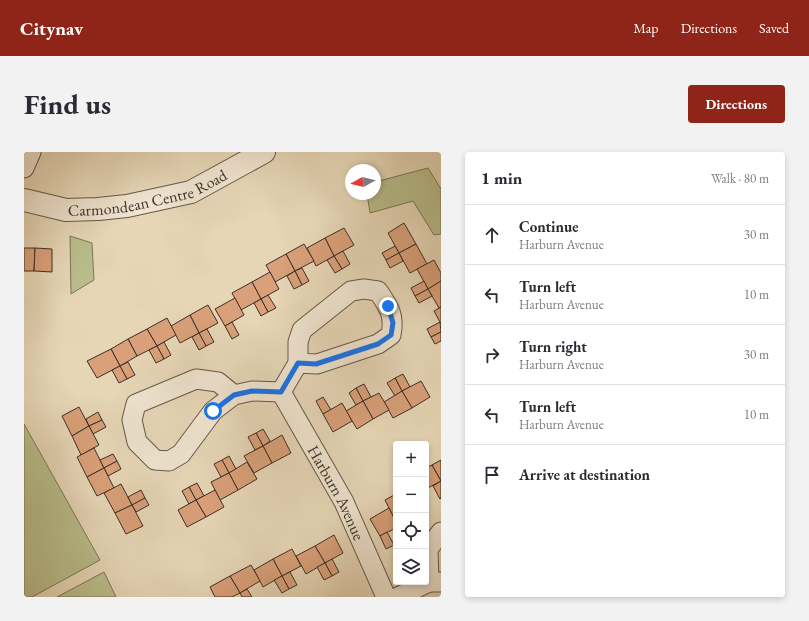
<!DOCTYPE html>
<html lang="en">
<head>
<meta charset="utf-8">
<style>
  :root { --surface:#fff; --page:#f2f2f3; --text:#2b2b33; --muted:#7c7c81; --line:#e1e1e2; --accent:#8f2418 }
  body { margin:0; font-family:"EB Garamond",serif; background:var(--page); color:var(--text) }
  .controls { position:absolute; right:12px; bottom:12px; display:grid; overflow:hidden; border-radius:4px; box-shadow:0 2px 6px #0003 }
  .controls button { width:36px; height:36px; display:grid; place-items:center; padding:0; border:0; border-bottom:1px solid var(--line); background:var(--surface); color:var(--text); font:20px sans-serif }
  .compass { position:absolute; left:321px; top:12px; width:36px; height:36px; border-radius:50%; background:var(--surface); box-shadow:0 2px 6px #0003; rotate:262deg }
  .stop { position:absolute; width:12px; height:12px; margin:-9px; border:3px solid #1a73e8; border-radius:50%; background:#fff }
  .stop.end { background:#1a73e8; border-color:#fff; box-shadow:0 1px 4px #0008 }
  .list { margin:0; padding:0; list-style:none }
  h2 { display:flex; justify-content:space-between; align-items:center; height:52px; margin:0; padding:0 16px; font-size:17px }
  h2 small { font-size:13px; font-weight:400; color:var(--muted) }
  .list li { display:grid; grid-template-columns:26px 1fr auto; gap:12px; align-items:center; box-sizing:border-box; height:60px; padding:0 16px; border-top:1px solid var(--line) }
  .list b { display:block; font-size:15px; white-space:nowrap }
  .list p { margin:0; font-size:13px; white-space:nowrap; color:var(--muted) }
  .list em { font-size:13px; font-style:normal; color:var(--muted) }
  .icon { flex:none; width:22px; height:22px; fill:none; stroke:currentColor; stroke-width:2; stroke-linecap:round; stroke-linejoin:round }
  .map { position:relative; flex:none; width:417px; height:445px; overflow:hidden; border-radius:4px }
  header { display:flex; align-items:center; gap:24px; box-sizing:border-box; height:56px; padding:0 20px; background:var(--accent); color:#fff }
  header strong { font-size:19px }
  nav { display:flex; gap:22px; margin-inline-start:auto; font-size:14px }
  .intro { display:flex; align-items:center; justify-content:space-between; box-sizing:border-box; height:96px; padding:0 24px }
  h1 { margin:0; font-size:28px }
  .button { padding:10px 18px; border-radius:4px; background:var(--accent); color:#fff; font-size:14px; font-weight:700 }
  main { display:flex; gap:24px; padding:0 24px }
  aside { flex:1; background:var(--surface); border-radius:4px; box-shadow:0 2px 6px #0003 }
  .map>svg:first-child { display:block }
  .green { fill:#b9bd8b; stroke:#7a7658 }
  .building { fill:#d9a079; stroke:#3c2e26 }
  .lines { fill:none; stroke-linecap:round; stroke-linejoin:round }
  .minor-casing { stroke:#66584a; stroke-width:21 }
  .tertiary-casing { stroke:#66584a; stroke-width:24 }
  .minor { stroke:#efe4d0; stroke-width:19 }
  .tertiary { stroke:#efe4d0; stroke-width:22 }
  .route { stroke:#1a73e8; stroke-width:5 }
  .labels { text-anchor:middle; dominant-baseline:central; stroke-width:3; stroke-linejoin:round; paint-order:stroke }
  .street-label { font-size:16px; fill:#3c2e26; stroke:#efe4d0 }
</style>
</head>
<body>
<header>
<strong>Citynav</strong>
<nav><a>Map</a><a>Directions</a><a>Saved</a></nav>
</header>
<div class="intro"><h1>Find us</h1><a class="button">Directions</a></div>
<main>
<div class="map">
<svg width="417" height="445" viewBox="0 0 417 445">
  <rect width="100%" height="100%" fill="#e6d6b6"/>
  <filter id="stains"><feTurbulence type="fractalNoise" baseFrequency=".005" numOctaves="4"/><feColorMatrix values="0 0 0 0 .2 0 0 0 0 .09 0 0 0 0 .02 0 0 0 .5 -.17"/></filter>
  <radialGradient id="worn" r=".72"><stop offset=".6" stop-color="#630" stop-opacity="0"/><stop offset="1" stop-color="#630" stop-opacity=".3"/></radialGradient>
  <!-- green -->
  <g class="green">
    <path d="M404,16l13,21v45l-7,1 -21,-34 -43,12 -3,-19h8v-12z"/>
    <path d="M46,84l22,7 2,37 -23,14z"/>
    <path d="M0,272l76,136 -68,37h-8z"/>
    <path d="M80,420l12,25h-59z"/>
  </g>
  <!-- building -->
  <g class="building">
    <path d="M380,71l12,21 -17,9 -11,-20z"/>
    <path d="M320,76l10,17 -20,11 -9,-18z"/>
    <path d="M301,86l9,18 -18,10 -9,-18z"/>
    <path d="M280,92l10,17 -19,10 -9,-17z"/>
    <path d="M392,92l11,20 -17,9 -11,-20z"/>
    <path d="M371,94l4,7 -13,7 -4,-7z"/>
    <path d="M0,96h11l-1,23h-10z"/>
    <path d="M11,96l17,1v23l-18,-1z"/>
    <path d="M319,99l7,13 -8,5 -8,-13z"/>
    <path d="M375,101l4,8 -13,7 -4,-8z"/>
    <path d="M262,102l9,17 -20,11 -9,-17z"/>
    <path d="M310,104l8,13 -7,4 -8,-13z"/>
    <path d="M410,108l7,13v8l-13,8 -11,-20z"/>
    <path d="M278,116l7,13 -7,4 -7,-14z"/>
    <path d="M271,119l7,14 -8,4 -7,-13z"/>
    <path d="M246,120l9,17 -18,10 -9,-17z"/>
    <path d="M400,129l4,8 -13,7 -4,-8z"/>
    <path d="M417,129v26l-2,1 -11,-19z"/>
    <path d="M228,130l9,17 -20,11 -9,-17z"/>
    <path d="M404,137l4,7 -13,7 -4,-7z"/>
    <path d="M244,143l8,13 -8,4 -7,-13z"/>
    <path d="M211,146l9,17 -19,11 -10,-17z"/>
    <path d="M237,147l7,13 -7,4 -7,-13z"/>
    <path d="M184,153l10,18 -19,10 -9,-18z"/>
    <path d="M417,155v17l-7,-13z"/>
    <path d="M166,163l9,18 -19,10 -9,-17z"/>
    <path d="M143,166l9,17 -19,11 -10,-17z"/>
    <path d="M208,170l7,13 -7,4 -7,-13z"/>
    <path d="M416,170l1,10 -10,5 -4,-8z"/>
    <path d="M123,177l10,17 -20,10 -9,-17z"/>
    <path d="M183,177l7,13 -8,4 -7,-13z"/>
    <path d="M417,180v9l-6,3 -4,-7z"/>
    <path d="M175,181l7,13 -7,4 -7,-13z"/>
    <path d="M104,187l9,17 -17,10 -9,-17z"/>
    <path d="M140,190l7,13 -7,4 -7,-13z"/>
    <path d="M133,194l7,13 -8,4 -7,-13z"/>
    <path d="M87,197l9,17 -23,12 -10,-17z"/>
    <path d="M104,210l7,13 -8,4 -7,-13z"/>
    <path d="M96,214l7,13 -8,4 -7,-13z"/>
    <path d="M379,222l7,13 -8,4 -7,-13z"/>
    <path d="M371,226l7,13 -7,5 -8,-13z"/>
    <path d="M397,229l9,16 -18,11 -10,-17z"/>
    <path d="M340,232l7,13 -8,4 -7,-13z"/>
    <path d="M332,236l7,13 -7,4 -7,-12z"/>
    <path d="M378,239l10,17 -19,10 -9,-16z"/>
    <path d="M355,241l10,17 -16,9 -10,-18z"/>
    <path d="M299,245l8,13 -8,4 -7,-13z"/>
    <path d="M339,249l10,18 -16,10 -11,-18z"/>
    <path d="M318,251l10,18 -19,11 -10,-18z"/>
    <path d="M55,255l10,19 -17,10 -10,-20z"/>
    <path d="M74,260l4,8 -13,6 -3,-7z"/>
    <path d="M78,268l4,7 -13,7 -4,-8z"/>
    <path d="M65,274l10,19 -18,10 -9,-19z"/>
    <path d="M239,277l7,12 -7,5 -7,-13z"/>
    <path d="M232,281l7,13 -8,4 -7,-13z"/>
    <path d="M258,283l9,18 -19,10 -9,-17z"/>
    <path d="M239,294l9,17 -18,10 -10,-17z"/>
    <path d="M70,296l10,20 -17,9 -10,-20z"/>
    <path d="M89,302l4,7 -13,7 -4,-8z"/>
    <path d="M205,304l7,13 -7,4 -7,-13z"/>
    <path d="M198,308l7,13 -8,4 -7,-13z"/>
    <path d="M417,308v21l-9,-16z"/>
    <path d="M93,309l4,8 -13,7 -4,-8z"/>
    <path d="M223,310l10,17 -19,11 -9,-17z"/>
    <path d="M408,313l9,16 -15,8v-21z"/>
    <path d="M80,316l10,20 -17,8 -10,-19z"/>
    <path d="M205,321l9,17 -18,10 -9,-18z"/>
    <path d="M417,329v17l-1,1 -7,-13z"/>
    <path d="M173,331l7,13 -8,4 -7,-13z"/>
    <path d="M97,332l11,21 -17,8 -11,-20z"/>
    <path d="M165,335l7,13 -7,4 -7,-13z"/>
    <path d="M117,338l4,8 -13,7 -4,-8z"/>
    <path d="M191,338l9,17 -18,10 -10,-17z"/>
    <path d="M372,342v23l-2,1 -9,-18z"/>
    <path d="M121,346l4,7 -13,7 -4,-7z"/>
    <path d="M172,348l10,17 -19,10 -9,-17z"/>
    <path d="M108,353l11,21 -17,8 -11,-21z"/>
    <path d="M365,356l7,14v6l-16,8 -10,-17z"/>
    <path d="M363,380l7,13 -8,4 -6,-13z"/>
    <path d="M310,383l9,18 -18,10 -10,-17z"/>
    <path d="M291,394l10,17 -19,11 -10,-18z"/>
    <path d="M268,397l9,17 -19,10 -9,-17z"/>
    <path d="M249,407l9,17 -19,11 -9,-17z"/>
    <path d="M308,407l7,13 -7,4 -7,-13z"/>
    <path d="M301,411l7,13 -8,4 -7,-13z"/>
    <path d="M227,413l9,16 -20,12 -10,-17z"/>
    <path d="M266,420l7,13 -8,4 -7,-13z"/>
    <path d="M206,424l10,17 -8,4h-17l-5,-10z"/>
    <path d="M258,424l7,13 -7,4 -8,-13z"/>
    <path d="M223,437l5,8h-10l-2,-4z"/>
  </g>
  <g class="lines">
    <defs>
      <g id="minor">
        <path d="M0,16l7,-16"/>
        <path d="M257,240l17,-29 19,1 61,-20 13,-9c4,-19 -2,-28 -13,-44l-14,-2 -13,2 -49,39 -4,12v21"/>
        <path id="s1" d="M257,240l63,110 42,95"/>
        <path d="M210,243l-21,16 -32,43 -12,7 -14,-1 -18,-18 -5,-22 4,-16 60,-25 22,3 16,13 18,-4 29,1"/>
        <path d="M405,430l-1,-33 13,-17"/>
        <path d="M374,445l31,-15h12"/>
      </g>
      <g id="tertiary">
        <path id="s2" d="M0,48l42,10 32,-1 29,-3 64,-14 73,-40"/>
      </g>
    </defs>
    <!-- minor casing -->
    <use href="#minor" class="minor-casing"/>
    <!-- tertiary casing -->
    <use href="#tertiary" class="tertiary-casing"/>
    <!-- minor -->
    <use href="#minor" class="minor"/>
    <!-- tertiary -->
    <use href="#tertiary" class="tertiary"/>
  </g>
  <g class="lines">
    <!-- route -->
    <path class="route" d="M189,259l21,-16 18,-4 29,1 17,-29 18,1 62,-20 13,-9 2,-12 -5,-17"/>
  </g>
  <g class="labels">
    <!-- street labels -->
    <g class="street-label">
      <text stroke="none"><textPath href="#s2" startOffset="127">Carmondean Centre Road</textPath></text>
      <text stroke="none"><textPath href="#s1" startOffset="115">Harburn Avenue</textPath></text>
    </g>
  </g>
  <rect width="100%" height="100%" filter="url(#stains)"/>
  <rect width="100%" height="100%" fill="url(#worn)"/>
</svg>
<div class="controls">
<button>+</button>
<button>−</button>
<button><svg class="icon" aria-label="locate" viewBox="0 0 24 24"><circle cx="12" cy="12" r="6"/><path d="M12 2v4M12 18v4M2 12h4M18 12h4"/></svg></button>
<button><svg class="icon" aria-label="layers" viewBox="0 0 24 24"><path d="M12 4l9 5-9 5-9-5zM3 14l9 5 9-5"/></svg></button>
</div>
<svg class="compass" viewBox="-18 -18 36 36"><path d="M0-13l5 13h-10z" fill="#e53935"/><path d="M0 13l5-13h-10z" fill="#7c7c81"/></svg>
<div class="stop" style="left:189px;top:259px"></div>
<div class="stop end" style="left:364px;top:154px"></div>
</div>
<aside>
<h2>1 min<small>Walk · 80 m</small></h2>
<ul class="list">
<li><svg class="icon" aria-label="ahead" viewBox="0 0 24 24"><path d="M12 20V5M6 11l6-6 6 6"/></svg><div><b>Continue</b><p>Harburn Avenue</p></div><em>30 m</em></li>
<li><svg class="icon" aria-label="left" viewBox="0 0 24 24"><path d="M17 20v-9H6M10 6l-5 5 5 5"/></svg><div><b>Turn left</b><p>Harburn Avenue</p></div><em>10 m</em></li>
<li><svg class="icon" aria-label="right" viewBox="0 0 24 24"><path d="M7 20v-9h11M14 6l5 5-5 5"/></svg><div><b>Turn right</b><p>Harburn Avenue</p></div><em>30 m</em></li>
<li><svg class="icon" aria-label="left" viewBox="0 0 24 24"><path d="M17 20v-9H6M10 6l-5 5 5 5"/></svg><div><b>Turn left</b><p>Harburn Avenue</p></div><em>10 m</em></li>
<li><svg class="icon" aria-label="arrive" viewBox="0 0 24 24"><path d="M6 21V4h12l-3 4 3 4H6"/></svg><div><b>Arrive at destination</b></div></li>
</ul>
</aside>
</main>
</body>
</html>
